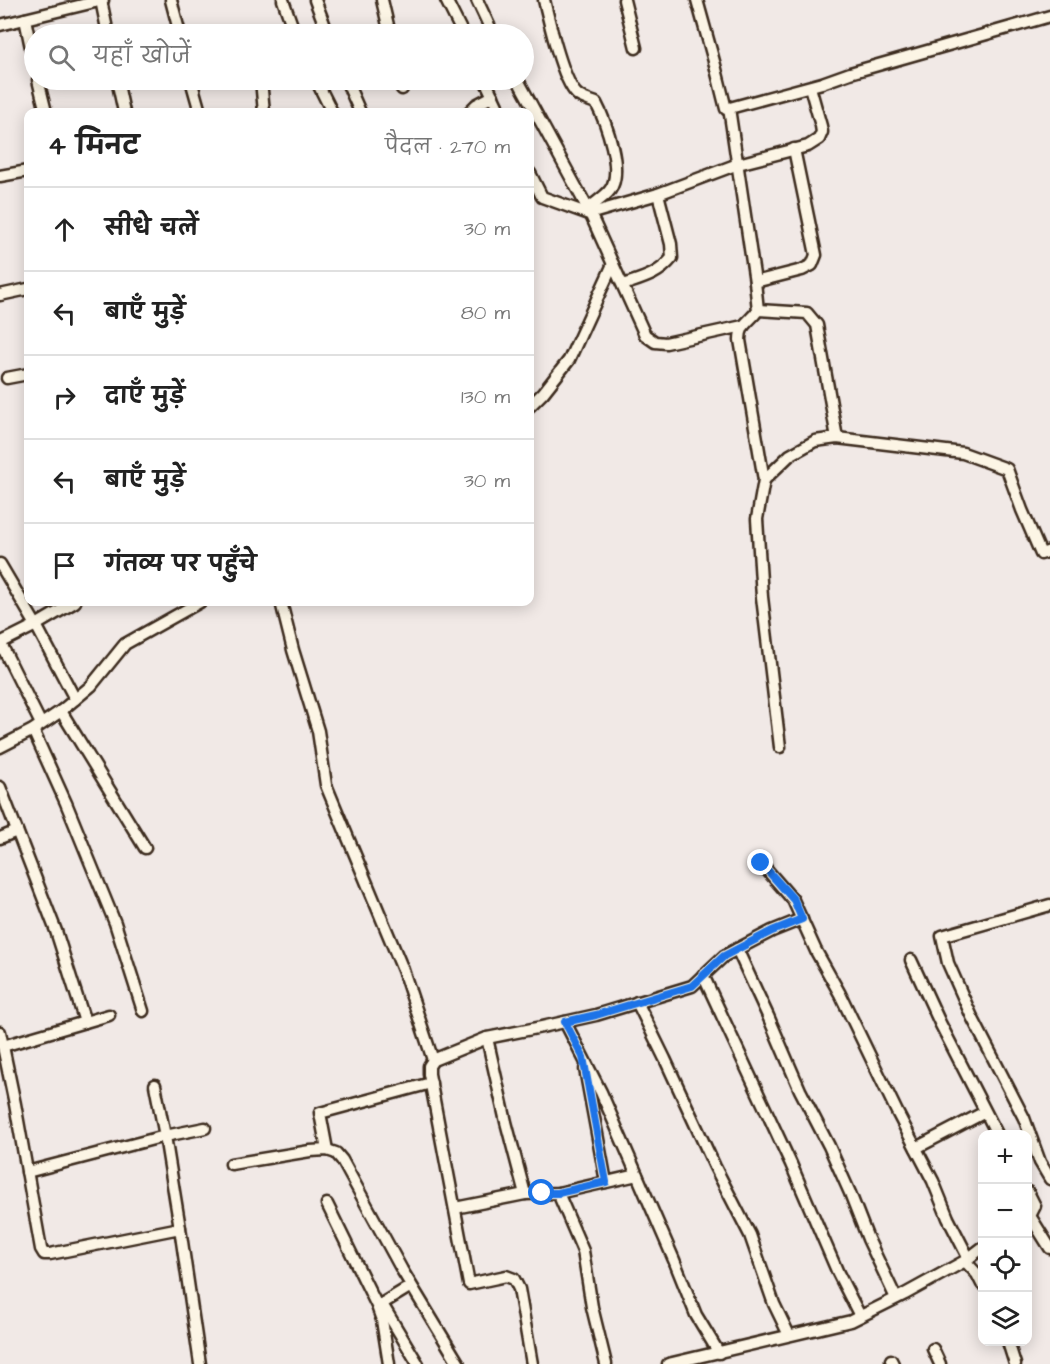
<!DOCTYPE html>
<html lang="hi">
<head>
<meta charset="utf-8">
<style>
  :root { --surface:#fff; --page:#f6f6f6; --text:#222; --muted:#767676; --line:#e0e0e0 }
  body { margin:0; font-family:"Architects Daughter","Playpen Sans Deva",sans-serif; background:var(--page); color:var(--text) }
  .controls { position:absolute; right:18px; bottom:18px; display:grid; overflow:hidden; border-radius:12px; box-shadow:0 3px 15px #0003 }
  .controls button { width:54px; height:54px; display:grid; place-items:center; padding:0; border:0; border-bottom:2px solid var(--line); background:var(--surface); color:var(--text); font:30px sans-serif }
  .stop { position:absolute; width:18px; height:18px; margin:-14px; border:4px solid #1a73e8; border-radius:50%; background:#fff }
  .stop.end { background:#1a73e8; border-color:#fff; box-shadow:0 2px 6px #0008 }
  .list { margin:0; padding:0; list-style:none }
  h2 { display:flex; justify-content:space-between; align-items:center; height:78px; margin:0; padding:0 24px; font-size:26px }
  h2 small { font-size:20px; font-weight:400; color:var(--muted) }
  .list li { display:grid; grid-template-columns:39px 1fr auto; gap:18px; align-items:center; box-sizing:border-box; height:84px; padding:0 24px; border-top:2px solid var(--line) }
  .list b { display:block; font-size:22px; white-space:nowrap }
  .list em { font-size:20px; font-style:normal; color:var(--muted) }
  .icon { flex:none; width:33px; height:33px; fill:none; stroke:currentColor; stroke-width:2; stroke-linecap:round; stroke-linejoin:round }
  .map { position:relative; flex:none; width:1050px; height:1364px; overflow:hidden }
  .search { position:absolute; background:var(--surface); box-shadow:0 3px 15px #0003; left:24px; top:24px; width:510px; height:66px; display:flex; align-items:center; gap:15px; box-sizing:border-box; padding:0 21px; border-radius:33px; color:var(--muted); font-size:22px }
  .panel { position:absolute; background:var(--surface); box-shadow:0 3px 15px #0003; left:24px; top:108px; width:510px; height:498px; border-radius:12px }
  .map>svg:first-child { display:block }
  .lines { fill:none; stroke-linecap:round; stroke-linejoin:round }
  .street-casing { stroke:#3b2a1e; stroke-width:15 }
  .street { stroke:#fcf5e5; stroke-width:10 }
  .route { stroke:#1a73e8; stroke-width:8 }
</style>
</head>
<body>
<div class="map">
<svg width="1050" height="1364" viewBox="0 0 1050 1364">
  <rect width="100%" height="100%" fill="#f1e9e6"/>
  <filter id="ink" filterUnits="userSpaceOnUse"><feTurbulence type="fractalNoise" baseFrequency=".0167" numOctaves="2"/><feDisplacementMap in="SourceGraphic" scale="12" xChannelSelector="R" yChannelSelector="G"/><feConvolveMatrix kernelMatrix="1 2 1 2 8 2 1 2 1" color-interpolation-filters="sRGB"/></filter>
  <g filter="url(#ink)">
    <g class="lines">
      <defs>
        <g id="street">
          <path d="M101,0l7,34"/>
          <path d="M171,0l9,34"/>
          <path d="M283,0l12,34"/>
          <path d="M315,0l13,34"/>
          <path d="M382,0l8,34"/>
          <path d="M446,0l17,34"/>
          <path d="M477,0l16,34"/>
          <path d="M544,0c5,20 19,85 35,96 5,3 12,5 17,7 10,19 28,68 14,87 -5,7 -16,13 -22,19"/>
          <path d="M624,0l12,48"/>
          <path d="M697,0l18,65 11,44 96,-26 28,-10 200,-57"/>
          <path d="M25,19l9,43"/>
          <path d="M0,25l103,-25"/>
          <path d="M38,80l8,32"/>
          <path d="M117,80l7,32"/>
          <path d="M191,80l9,32"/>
          <path d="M261,80l3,32"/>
          <path d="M316,80l16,32"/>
          <path d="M346,80l14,32"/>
          <path d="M400,80l2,9"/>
          <path d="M485,80l15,32"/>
          <path d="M518,80l70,129 57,126 10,7 11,1 77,-17"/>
          <path d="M729,108l26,174 3,28c-8,12 -18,13 -18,30l24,140"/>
          <path d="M469,112l7,-7 17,-9"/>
          <path d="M530,173l12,24 47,17 69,-20 80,-30 70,-18 11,-7 3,-7 -1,-6 -11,-39"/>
          <path d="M0,176l28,-5"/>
          <path d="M755,282l47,-12 10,-5 4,-10 -22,-106"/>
          <path d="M623,285c20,-7 35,-10 49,-27l-1,-14 -13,-50"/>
          <path d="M0,295l28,-6"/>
          <path d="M758,310l49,3 10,12 20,113"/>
          <path d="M7,378l21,-4"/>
          <path d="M530,406l13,-13 26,-33 44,-96"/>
          <path d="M0,564l36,61 39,74"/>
          <path d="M281,602l12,48 25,81 8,54 77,185 30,90"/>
          <path d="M0,642l41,82"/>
          <path d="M0,643l36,-18 39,-23"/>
          <path d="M61,711l84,137"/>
          <path d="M33,730l33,73 49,120 28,88"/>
          <path d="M0,747l33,-17 28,-19 30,-25 34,-42 75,-42"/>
          <path d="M780,747l-18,-150 -5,-78 7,-39 26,-25 25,-14 22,-3 126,15 44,16 15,41 19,44 9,-3"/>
          <path d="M0,787l56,144 29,91"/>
          <path d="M0,838l17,-7"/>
          <path d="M761,863l32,37 23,51 24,43 57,118 36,69 15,37 20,39"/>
          <path d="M1050,905l-108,31 6,27 24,54 52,101 16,44 10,17"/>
          <path d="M737,949l31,67 32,74 29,56 21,47 18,46 28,59"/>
          <path d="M911,960l29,63 57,111"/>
          <path d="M703,975l88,189 47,109 22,43"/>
          <path d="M637,1002l28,57 50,108 35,68 24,69 15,31"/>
          <path d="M565,1022l36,70 73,168 22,55 23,38"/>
          <path d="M0,1032l15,72 26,145 3,5h6l130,-26 20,136"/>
          <path d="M487,1038l19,84 19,72"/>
          <path d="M3,1046l106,-31"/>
          <path d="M585,1069l21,113"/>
          <path d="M155,1085l10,51 40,-8"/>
          <path d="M916,1148l69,-36"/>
          <path d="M327,1150l-7,-37 111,-30"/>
          <path d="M231,1164l79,-13 17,-1 9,3 6,7 60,110 57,94"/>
          <path d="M27,1172l138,-36 15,92"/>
          <path d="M1028,1192l7,14 -5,10 -2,2"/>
          <path d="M558,1193l25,58 9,56 14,57"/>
          <path d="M327,1204l50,102 5,14 7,44"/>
          <path d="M455,1208l70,-14 33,-1 79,-18"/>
          <path d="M1030,1216l20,32"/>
          <path d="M965,1261l12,13 5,10"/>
          <path d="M382,1304l36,60"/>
          <path d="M378,1306l33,-20"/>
          <path d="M1008,1342l7,22"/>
          <path d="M933,1349l7,15"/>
          <path d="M891,1360l2,4"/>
          <path d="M532,1364l-13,-75 -5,-10 -8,-3 -37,8 -40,-210v-8l4,-6 54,-22 55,-11 54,-12 96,-29 32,-30 48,-25 30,-12"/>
          <path d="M668,1364l183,-43 54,-27 60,-33 17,-13"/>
        </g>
      </defs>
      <!-- street casing -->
      <use href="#street" class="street-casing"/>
      <!-- street -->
      <use href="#street" class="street"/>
    </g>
  </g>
  <g class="lines" filter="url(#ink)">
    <!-- route -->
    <path class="route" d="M542,1193h16l48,-11 -23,-125 -18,-35 31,-7 96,-29 32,-30 48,-25 30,-12 -8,-19 -33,-37"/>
  </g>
</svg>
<div class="controls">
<button>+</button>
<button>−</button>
<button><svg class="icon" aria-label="locate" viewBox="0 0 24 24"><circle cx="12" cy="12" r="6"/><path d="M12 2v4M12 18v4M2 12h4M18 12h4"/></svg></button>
<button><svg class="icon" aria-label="layers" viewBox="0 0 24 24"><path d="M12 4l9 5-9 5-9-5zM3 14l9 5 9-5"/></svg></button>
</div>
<div class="stop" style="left:542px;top:1193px"></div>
<div class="stop end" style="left:761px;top:863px"></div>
<div class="search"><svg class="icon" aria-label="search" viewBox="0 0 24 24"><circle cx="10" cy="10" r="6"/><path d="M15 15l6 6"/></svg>यहाँ खोजें</div>
<section class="panel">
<h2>4 मिनट<small>पैदल · 270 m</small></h2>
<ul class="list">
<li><svg class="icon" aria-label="ahead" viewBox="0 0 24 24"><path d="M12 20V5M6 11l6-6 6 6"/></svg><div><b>सीधे चलें</b></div><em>30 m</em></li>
<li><svg class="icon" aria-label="left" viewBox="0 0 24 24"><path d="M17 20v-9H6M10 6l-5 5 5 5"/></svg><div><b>बाएँ मुड़ें</b></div><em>80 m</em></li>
<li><svg class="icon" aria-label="right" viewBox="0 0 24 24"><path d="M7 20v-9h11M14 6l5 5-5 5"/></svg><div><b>दाएँ मुड़ें</b></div><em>130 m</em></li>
<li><svg class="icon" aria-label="left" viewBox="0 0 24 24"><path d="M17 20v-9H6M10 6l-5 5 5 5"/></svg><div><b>बाएँ मुड़ें</b></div><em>30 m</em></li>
<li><svg class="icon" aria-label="arrive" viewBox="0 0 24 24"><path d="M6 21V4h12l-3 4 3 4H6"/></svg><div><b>गंतव्य पर पहुँचे</b></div></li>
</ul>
</section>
</div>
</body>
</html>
